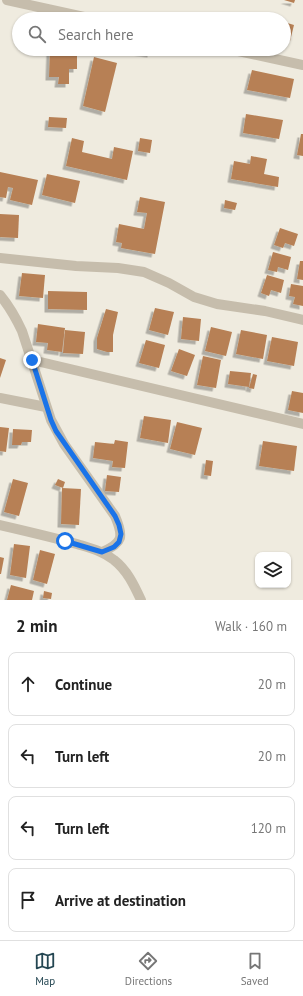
<!DOCTYPE html>
<html lang="en">
<head>
<meta charset="utf-8">
<style>
  :root { --surface:#fff; --page:#f2f2f2; --text:#222; --muted:#767676; --line:#e0e0e0; --accent:#244652 }
  body { margin:0; font-family:"PT Sans",sans-serif; background:var(--page); color:var(--text) }
  .controls { position:absolute; right:12px; bottom:12px; display:grid; overflow:hidden; border-radius:8px; box-shadow:0 1px 3px #0004 }
  .controls button { width:36px; height:36px; display:grid; place-items:center; padding:0; border:0; border-bottom:1px solid var(--line); background:var(--surface); color:var(--text); font:20px sans-serif }
  .stop { position:absolute; width:12px; height:12px; margin:-9px; border:3px solid #1a73e8; border-radius:50%; background:#fff }
  .stop.end { background:#1a73e8; border-color:#fff; box-shadow:0 1px 4px #0008 }
  .list { margin:0; padding:0; list-style:none }
  h2 { display:flex; justify-content:space-between; align-items:center; height:52px; margin:0; padding:0 16px; font-size:17px }
  h2 small { font-size:13px; font-weight:400; color:var(--muted) }
  .list li { display:grid; grid-template-columns:26px 1fr auto; gap:12px; align-items:center; box-sizing:border-box; height:64px; margin:0 8px 8px; padding:0 8px; border:1px solid var(--line); border-radius:8px }
  .list b { display:block; font-size:15px; white-space:nowrap }
  .list em { font-size:13px; font-style:normal; color:var(--muted) }
  .icon { flex:none; width:22px; height:22px; fill:none; stroke:currentColor; stroke-width:2; stroke-linecap:round; stroke-linejoin:round }
  .map { position:relative; flex:none; width:303px; height:600px; overflow:hidden }
  .search { position:absolute; background:var(--surface); box-shadow:0 1px 3px #0004; left:12px; right:12px; top:12px; height:44px; display:flex; align-items:center; gap:10px; box-sizing:border-box; padding:0 14px; border-radius:22px; color:var(--muted); font-size:15px }
  .sheet { height:340px; background:var(--surface) }
  nav { display:flex; justify-content:space-around; align-items:center; box-sizing:border-box; height:56px; border-top:1px solid var(--line); background:var(--surface); font-size:11px; color:var(--muted) }
  nav a { display:grid; justify-items:center; gap:2px }
  nav .on { color:var(--accent) }
  .map>svg:first-child { display:block }
  .building { fill:#b78055; filter:url(#shadow) }
  .lines { fill:none; stroke-linecap:round; stroke-linejoin:round }
  .street { stroke:#c6bdac; stroke-width:10 }
  .route { stroke:#1a73e8; stroke-width:5 }
</style>
</head>
<body>
<div class="map">
<svg width="303" height="600" viewBox="0 0 303 600">
  <defs>
    <filter id="shadow"><feDropShadow dx="-3.5" dy="3.5" stdDeviation="0" flood-color="#0004"/></filter>
  </defs>
  <rect width="100%" height="100%" fill="#efebdf"/>
  <!-- building -->
  <g class="building">
    <path d="M284,0h11l-1,3z"/>
    <path d="M284,22l10,3 -4,16 -6,-1z"/>
    <path d="M50,49h27v20h-8v15h-11l1,-7h-10z"/>
    <path d="M117,49h34v5z"/>
    <path d="M94,57l23,6 -12,49 -22,-6z"/>
    <path d="M252,70l42,9 -4,19 -43,-8z"/>
    <path d="M246,114l37,6 -4,19 -36,-6z"/>
    <path d="M49,117l18,1 -1,10 -18,-1z"/>
    <path d="M301,134h2v22l-6,-1z"/>
    <path d="M72,138l12,3 -2,11 30,7 2,-12 19,4 -6,29 -61,-14z"/>
    <path d="M140,138l12,2 -2,13 -12,-2z"/>
    <path d="M251,156l16,3 -3,15 15,3 -1,10 -47,-8 3,-18 16,3z"/>
    <path d="M0,172l38,8 -6,25 -22,-5 3,-12 -5,-1 -2,11 -6,-1z"/>
    <path d="M47,174l33,7 -5,22 -33,-8z"/>
    <path d="M140,197l25,5 -10,52 -34,-6 1,-5 -6,-1 3,-18 25,5 3,-16 -10,-1z"/>
    <path d="M225,200l12,3 -2,7 -11,-2z"/>
    <path d="M0,214l19,1 -1,23 -18,-1z"/>
    <path d="M280,228l18,6 -4,12 -9,-3 -2,5 -9,-3z"/>
    <path d="M273,252l18,5 -3,13 -10,-3 -1,5 -9,-2z"/>
    <path d="M300,261h3v19l-6,-1z"/>
    <path d="M22,273l23,2 -2,23 -24,-2z"/>
    <path d="M267,275l17,5 -3,13 -10,-3 -2,6 -8,-3z"/>
    <path d="M291,284l12,2v20l-10,-2 2,-7 -6,-1z"/>
    <path d="M48,291l39,1v18l-39,-1z"/>
    <path d="M155,308l19,4 -6,23 -19,-5z"/>
    <path d="M106,309l12,3 -5,23v17h-6l-10,-3v-11z"/>
    <path d="M183,317l18,2 -2,22 -18,-2z"/>
    <path d="M38,324l27,4 -3,24 -15,-2 1,-7 -12,-1z"/>
    <path d="M211,327l21,5 -6,24 -21,-5z"/>
    <path d="M65,330l20,2 -2,22 -20,-1z"/>
    <path d="M241,330l26,5 -4,24 -27,-5z"/>
    <path d="M272,337l26,5 -4,24 -27,-5z"/>
    <path d="M146,340l19,5 -6,23 -20,-5z"/>
    <path d="M179,349l16,6 -8,21 -16,-5z"/>
    <path d="M203,356l18,4 -5,28 -19,-3z"/>
    <path d="M0,358l6,2 -6,18z"/>
    <path d="M230,371l21,2 -2,14 -21,-3z"/>
    <path d="M253,374l4,1 -3,14 -5,-1z"/>
    <path d="M292,391l11,2v20l-15,-3z"/>
    <path d="M144,416l27,4 -3,23 -28,-5z"/>
    <path d="M177,422l25,6 -7,27 -25,-6z"/>
    <path d="M0,427l9,1 -3,24 -6,-1z"/>
    <path d="M13,429l19,1 -1,12h-9l-1,3h-9z"/>
    <path d="M115,440l13,2 -3,26 -13,-1 1,-6 -20,-3 2,-16 19,2z"/>
    <path d="M263,441l34,5 -3,25 -35,-5z"/>
    <path d="M206,460l7,1 -2,15 -7,-1z"/>
    <path d="M107,475l14,2 -2,15 -14,-1z"/>
    <path d="M13,479l15,4 -9,33 -15,-4z"/>
    <path d="M58,479l7,3 -2,6 -8,-3z"/>
    <path d="M62,488l19,1 -2,36 -18,-1z"/>
    <path d="M14,544l16,2 -4,32 -16,-3z"/>
    <path d="M40,550l15,4 -8,30 -14,-4z"/>
    <path d="M0,557l4,1 -3,16h-1z"/>
    <path d="M11,585l23,6 -2,9h-25z"/>
    <path d="M44,591l8,2 -1,6 -8,-1z"/>
  </g>
  <g class="lines">
    <!-- street -->
    <g class="street">
      <path d="M7,0l86,19"/>
      <path d="M229,49l74,16"/>
      <path d="M0,258l76,8 42,2 26,4 25,11 25,14 23,7 48,7 38,9"/>
      <path d="M0,295c9,11 16,23 22,36l29,89 13,24 51,72c9,21 8,27 -13,36"/>
      <path d="M32,360l271,64"/>
      <path d="M0,398l46,9"/>
      <path d="M0,525c26,6 52,12 77,19 13,4 26,7 37,16 13,10 20,25 27,40"/>
    </g>
  </g>
  <g class="lines">
    <!-- route -->
    <path class="route" d="M32,360l19,60 5,11 59,85 4,9 2,9 -2,8 -5,5 -12,5 -37,-11"/>
  </g>
</svg>
<div class="controls">
<button><svg class="icon" aria-label="layers" viewBox="0 0 24 24"><path d="M12 4l9 5-9 5-9-5zM3 14l9 5 9-5"/></svg></button>
</div>
<div class="stop" style="left:65px;top:541px"></div>
<div class="stop end" style="left:32px;top:360px"></div>
<div class="search"><svg class="icon" aria-label="search" viewBox="0 0 24 24"><circle cx="10" cy="10" r="6"/><path d="M15 15l6 6"/></svg>Search here</div>
</div>
<section class="sheet">
<h2>2 min<small>Walk · 160 m</small></h2>
<ul class="list">
<li><svg class="icon" aria-label="ahead" viewBox="0 0 24 24"><path d="M12 20V5M6 11l6-6 6 6"/></svg><div><b>Continue</b></div><em>20 m</em></li>
<li><svg class="icon" aria-label="left" viewBox="0 0 24 24"><path d="M17 20v-9H6M10 6l-5 5 5 5"/></svg><div><b>Turn left</b></div><em>20 m</em></li>
<li><svg class="icon" aria-label="left" viewBox="0 0 24 24"><path d="M17 20v-9H6M10 6l-5 5 5 5"/></svg><div><b>Turn left</b></div><em>120 m</em></li>
<li><svg class="icon" aria-label="arrive" viewBox="0 0 24 24"><path d="M6 21V4h12l-3 4 3 4H6"/></svg><div><b>Arrive at destination</b></div></li>
</ul>
</section>
<nav>
<a class="on"><svg class="icon" aria-label="map" viewBox="0 0 24 24"><path d="M3 6l6-2 6 2 6-2v14l-6 2-6-2-6 2zM9 4v14M15 6v14"/></svg>Map</a>
<a><svg class="icon" aria-label="directions" viewBox="0 0 24 24"><path d="M12 3l9 9-9 9-9-9zM9 14v-3h6M13 9l2 2-2 2"/></svg>Directions</a>
<a><svg class="icon" aria-label="saved" viewBox="0 0 24 24"><path d="M7 4h10v16l-5-4-5 4z"/></svg>Saved</a>
</nav>
</body>
</html>
